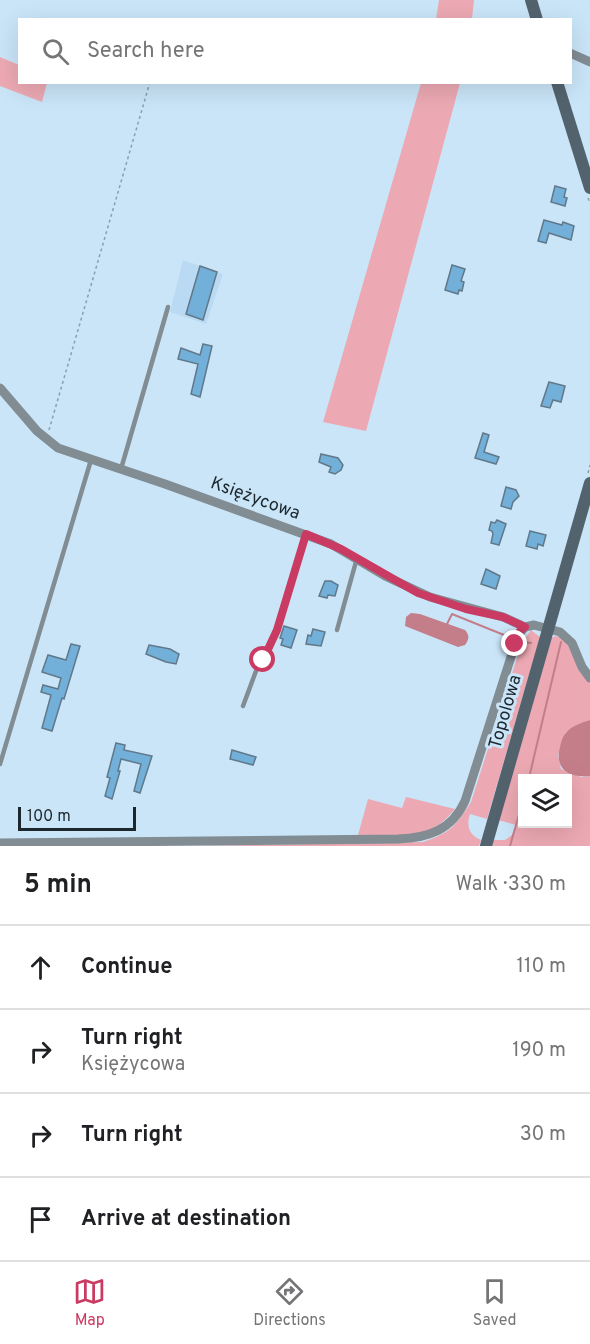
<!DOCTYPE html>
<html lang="en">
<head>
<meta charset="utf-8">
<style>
  :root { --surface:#fff; --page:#f6f6f6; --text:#202124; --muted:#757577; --line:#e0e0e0; --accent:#ca3b63 }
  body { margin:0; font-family:Overpass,sans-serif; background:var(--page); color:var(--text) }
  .controls { position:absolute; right:18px; bottom:18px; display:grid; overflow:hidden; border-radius:0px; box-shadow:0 6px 24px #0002 }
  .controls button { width:54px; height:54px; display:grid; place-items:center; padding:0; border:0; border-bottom:2px solid var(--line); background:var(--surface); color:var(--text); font:30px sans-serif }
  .scale { position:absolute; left:18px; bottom:15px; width:118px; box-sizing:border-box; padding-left:6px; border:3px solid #1d272e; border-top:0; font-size:16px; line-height:21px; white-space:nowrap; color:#1d272e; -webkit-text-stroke:4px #cae5f8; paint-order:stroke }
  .stop { position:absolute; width:18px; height:18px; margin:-14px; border:4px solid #ca3b63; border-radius:50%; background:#fff }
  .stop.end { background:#ca3b63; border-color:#fff; box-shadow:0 2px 6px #0008 }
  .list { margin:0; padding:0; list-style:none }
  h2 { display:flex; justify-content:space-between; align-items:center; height:78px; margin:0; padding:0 24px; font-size:26px }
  h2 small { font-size:20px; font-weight:400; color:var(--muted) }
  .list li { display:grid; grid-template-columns:39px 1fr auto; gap:18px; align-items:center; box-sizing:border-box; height:84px; padding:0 24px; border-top:2px solid var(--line) }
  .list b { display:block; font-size:22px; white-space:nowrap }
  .list p { margin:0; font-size:20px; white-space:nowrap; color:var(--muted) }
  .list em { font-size:20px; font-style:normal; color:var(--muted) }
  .icon { flex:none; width:33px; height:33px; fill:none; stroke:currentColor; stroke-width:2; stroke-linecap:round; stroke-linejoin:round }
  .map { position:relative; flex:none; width:590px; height:846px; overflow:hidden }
  .search { position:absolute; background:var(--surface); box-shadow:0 6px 24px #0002; left:18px; right:18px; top:18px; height:66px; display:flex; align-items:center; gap:15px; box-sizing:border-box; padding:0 21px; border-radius:0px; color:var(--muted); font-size:22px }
  .sheet { height:414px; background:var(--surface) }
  nav { display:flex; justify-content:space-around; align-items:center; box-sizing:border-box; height:84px; border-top:2px solid var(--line); background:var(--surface); font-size:16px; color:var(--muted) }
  nav a { display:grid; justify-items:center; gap:3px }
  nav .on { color:var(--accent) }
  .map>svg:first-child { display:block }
  .built { fill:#b9daf2 }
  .green { fill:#eca9b3; fill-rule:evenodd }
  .water { fill:#c47e8a }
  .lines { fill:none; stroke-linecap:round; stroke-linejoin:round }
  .stream { stroke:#c47e8a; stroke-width:2 }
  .building { fill:#72b0d9; stroke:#607889; stroke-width:1.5 }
  .path { stroke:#8a9fae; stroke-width:1.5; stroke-dasharray:3 3; stroke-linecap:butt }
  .lane { stroke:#818c93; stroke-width:4.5 }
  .street { stroke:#818c93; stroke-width:9 }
  .secondary { stroke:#53636e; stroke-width:12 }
  .route { stroke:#ca3b63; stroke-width:8 }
  .labels { text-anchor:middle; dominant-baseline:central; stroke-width:6; stroke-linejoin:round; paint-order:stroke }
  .street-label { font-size:18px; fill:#1d272e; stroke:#cae5f8 }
</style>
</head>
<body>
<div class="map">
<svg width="590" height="846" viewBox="0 0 590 846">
  <rect width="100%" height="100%" fill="#cae5f8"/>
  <!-- built -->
  <path class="built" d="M183,260l40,14 -17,50 -36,-12z"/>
  <!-- green -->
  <g class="green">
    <path d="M439,0h35l-2,19h-36z"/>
    <path d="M0,57l19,8 1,17 27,1 -5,19 -42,-16z"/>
    <path d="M421,83h39l-94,348 -43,-9z"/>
    <path d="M531,630l9,7 -53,182 -17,-5c-4,12 -1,21 11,26l-2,6h-286l230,-4c27,-9 33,-16 48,-40l51,-160z"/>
    <path d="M556,636c17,4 20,34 34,47v37l-24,12 -8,23 3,14 20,8 9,-1v70h-98l1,-6h12l7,-5 4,-10 -18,-5 53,-182zM522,778h46v46h-46z"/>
    <path d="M406,797l49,12c-8,9 -18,20 -30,23 -21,6 -46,3 -67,3l10,-36 34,9z"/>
  </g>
  <!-- water -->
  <g class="water">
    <path d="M411,613l9,1 45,16c5,6 4,9 0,15l-7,2 -53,-21 1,-9z"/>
    <path d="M590,720v56c-20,2 -36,-6 -30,-29 1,-5 2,-9 5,-13 6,-8 16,-11 25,-14z"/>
  </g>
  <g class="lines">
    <!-- stream -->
    <g class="stream">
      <path d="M447,624l5,-10 57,23"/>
      <path d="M524,642l7,1"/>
      <path d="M529,778l32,-136"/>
      <path d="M510,846l12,-42"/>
    </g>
  </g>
  <!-- building -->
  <g class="building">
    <path d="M555,186l11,3 -2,8 3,1 -2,8 -14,-4z"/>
    <path d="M544,220l18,5 1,-3 11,4 -3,14 -22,-7 -3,10 -8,-2z"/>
    <path d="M452,265l13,4 -4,12 3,1 -2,9 -3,-1 -1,4 -13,-4z"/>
    <path d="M200,266l17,6 -14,48 -17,-6z"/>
    <path d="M203,344l9,2 -12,51 -9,-3 7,-30 -20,-5 3,-11 19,7z"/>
    <path d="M549,382l16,4 -4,16 -8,-2 -3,8 -9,-2z"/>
    <path d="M483,433l6,2 -5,17 15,5 -3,7 -21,-6z"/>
    <path d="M321,454l17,4 5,7 -2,5 -6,4 -6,-2 2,-5 -12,-5z"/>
    <path d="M506,487l10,3 3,6 -6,6 -2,7 -10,-3z"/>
    <path d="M497,520l9,4 -7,21 -8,-2 2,-9 -1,-3 -3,-1 2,-8 4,1z"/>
    <path d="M530,531l16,4 -3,11 -5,-2 -1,5 -11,-3z"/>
    <path d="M486,569l14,7 -4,13 -15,-5z"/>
    <path d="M325,581h6l7,4 -3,11 -7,-1 -1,3 -8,-2z"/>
    <path d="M284,626l13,4 -6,18 -10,-3 2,-6 -3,-1z"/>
    <path d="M313,629l12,3 -4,14 -15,-2 2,-9 3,1z"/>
    <path d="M71,644l9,2 -16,53 -2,-1 -10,33 -10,-3 9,-33 -10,-3 2,-7 15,4 3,-11 -19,-6 6,-17 18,5z"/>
    <path d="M149,645l21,4 9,5 -3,10 -10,-2 -20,-8z"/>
    <path d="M116,743l9,2 -1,5 28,6 -12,37 -6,-2 7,-27 -20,-5 -3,12h2l-8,28 -7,-3 5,-18 -3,-1z"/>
    <path d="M232,750l24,7 -3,8 -23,-6z"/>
  </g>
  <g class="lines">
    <!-- path -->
    <g class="path">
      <path d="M588,198l2,5"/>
      <path d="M49,430l101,-348"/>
      <path d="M588,473l2,-8"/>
    </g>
    <!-- lane -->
    <g class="lane">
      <path d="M121,469l47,-162"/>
      <path d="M337,630l20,-72"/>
      <path d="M243,706l13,-35 21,-42 29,-94"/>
      <path d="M0,764l91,-304"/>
    </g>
    <!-- street -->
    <g class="street">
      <path d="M570,53l20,9"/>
      <path d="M0,388l37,43 21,17 107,36 166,60 54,32 45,21 73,20 22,10 9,-2 26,7 12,11 10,24 8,11"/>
      <path d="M0,843l398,-4c30,-1 54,-9 67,-38l53,-166 7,-8"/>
    </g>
    <!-- secondary -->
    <g class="secondary">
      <path d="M531,0l6,20"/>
      <path d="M557,82l33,106"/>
      <path d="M486,846l104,-363"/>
    </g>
  </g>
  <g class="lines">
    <!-- route -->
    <path class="route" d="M263,660l14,-30 29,-96 35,15 77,44 48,16 37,8 22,10 -5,4 -5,13"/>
  </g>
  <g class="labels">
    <!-- street labels -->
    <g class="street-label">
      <text transform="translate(255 499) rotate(20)">Księżycowa</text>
      <text transform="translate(506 712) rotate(-74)">Topolowa</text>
    </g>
  </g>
</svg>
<div class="controls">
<button><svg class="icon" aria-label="layers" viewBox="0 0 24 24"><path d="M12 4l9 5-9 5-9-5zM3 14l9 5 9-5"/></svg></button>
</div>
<div class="scale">100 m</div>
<div class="stop" style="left:263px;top:660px"></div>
<div class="stop end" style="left:515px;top:644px"></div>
<div class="search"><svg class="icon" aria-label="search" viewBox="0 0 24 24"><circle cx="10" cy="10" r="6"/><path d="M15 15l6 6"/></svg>Search here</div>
</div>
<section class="sheet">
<h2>5 min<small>Walk · 330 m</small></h2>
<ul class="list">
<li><svg class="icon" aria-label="ahead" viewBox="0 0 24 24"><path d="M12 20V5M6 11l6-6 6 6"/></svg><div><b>Continue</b></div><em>110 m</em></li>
<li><svg class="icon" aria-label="right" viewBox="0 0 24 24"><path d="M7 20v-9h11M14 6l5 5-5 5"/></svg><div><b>Turn right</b><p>Księżycowa</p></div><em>190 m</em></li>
<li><svg class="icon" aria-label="right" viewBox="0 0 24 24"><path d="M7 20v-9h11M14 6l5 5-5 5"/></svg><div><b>Turn right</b></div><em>30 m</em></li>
<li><svg class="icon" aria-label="arrive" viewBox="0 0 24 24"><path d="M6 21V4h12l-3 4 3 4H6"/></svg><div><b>Arrive at destination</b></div></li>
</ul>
</section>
<nav>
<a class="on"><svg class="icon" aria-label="map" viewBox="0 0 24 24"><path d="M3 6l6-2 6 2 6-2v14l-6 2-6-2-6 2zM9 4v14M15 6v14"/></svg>Map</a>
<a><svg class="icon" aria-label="directions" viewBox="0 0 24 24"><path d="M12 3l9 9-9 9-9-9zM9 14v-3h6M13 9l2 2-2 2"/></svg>Directions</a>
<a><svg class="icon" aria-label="saved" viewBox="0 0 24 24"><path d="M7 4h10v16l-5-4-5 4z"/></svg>Saved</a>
</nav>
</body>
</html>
